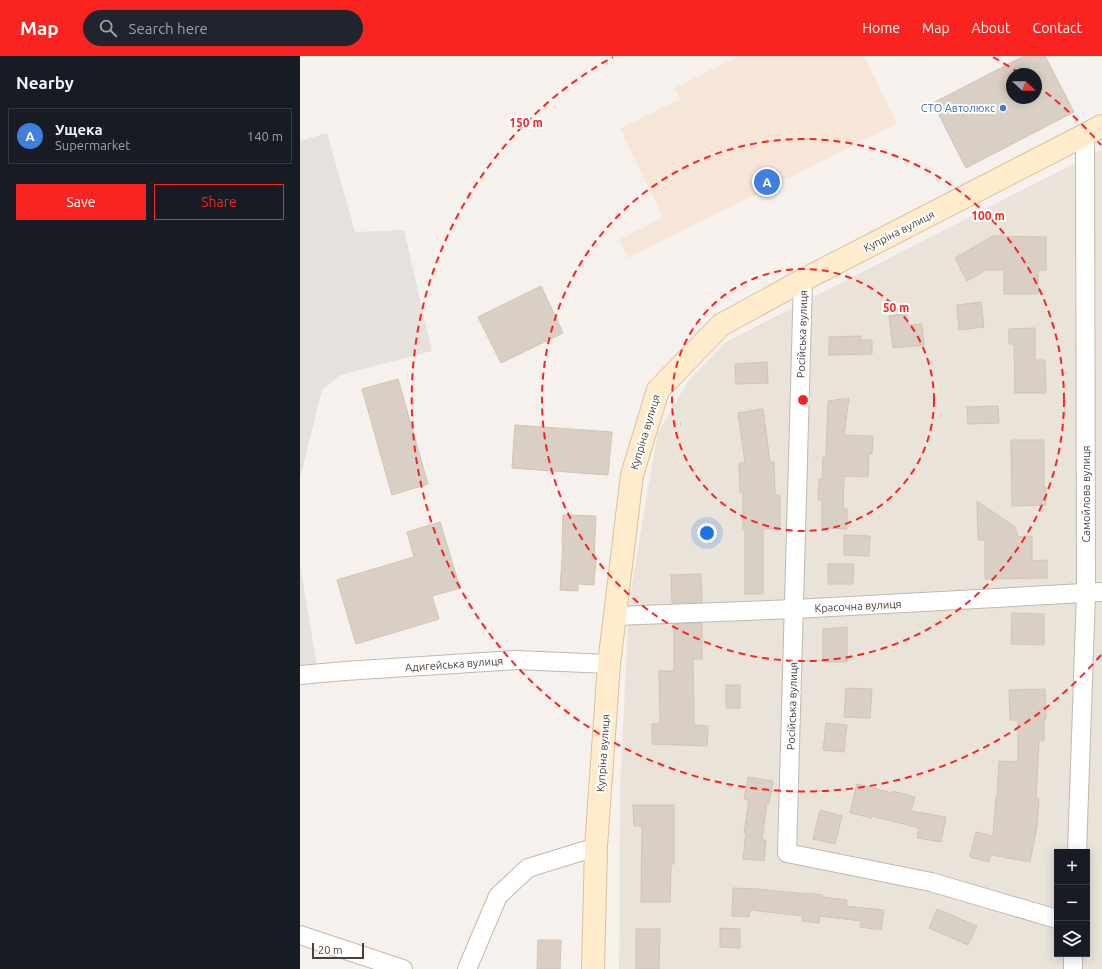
<!DOCTYPE html>
<html lang="en">
<head>
<meta charset="utf-8">
<style>
  :root { --surface:#171b24; --page:#20242c; --text:#f1f3f6; --muted:#9ea1a6; --line:#363941; --accent:#f92420 }
  body { margin:0; font-family:Ubuntu,sans-serif; background:var(--page); color:var(--text) }
  .controls { position:absolute; right:12px; bottom:12px; display:grid; overflow:hidden; border-radius:0px; box-shadow:0 2px 10px #0003 }
  .controls button { width:36px; height:36px; display:grid; place-items:center; padding:0; border:0; border-bottom:1px solid var(--line); background:var(--surface); color:var(--text); font:20px sans-serif }
  .compass { position:absolute; left:706px; top:12px; width:36px; height:36px; border-radius:50%; background:var(--surface); box-shadow:0 2px 10px #0003; rotate:112deg }
  .scale { position:absolute; left:12px; bottom:10px; width:52px; box-sizing:border-box; padding-left:4px; border:2px solid #4a4139; border-top:0; font-size:11px; line-height:14px; white-space:nowrap; color:#4a4139; -webkit-text-stroke:3px #fff; paint-order:stroke }
  .you { position:absolute; left:407px; top:477px; width:14px; height:14px; margin:-10px; border:3px solid #fff; border-radius:50%; background:#1a73e8; box-shadow:0 0 0 6px #1a73e833 }
  .badge { display:grid; place-items:center; width:26px; height:26px; border-radius:50%; background:var(--accent); color:#fff; font-size:13px; font-weight:700 }
  .pin { position:absolute; translate:-50% -50%; border:2px solid #fff; box-shadow:0 1px 4px #0006 }
  .list { margin:0; padding:0; list-style:none }
  h2 { display:flex; justify-content:space-between; align-items:center; height:52px; margin:0; padding:0 16px; font-size:17px }
  h2 small { font-size:13px; font-weight:400; color:var(--muted) }
  .list li { display:grid; grid-template-columns:26px 1fr auto; gap:12px; align-items:center; box-sizing:border-box; height:56px; margin:0 8px 8px; padding:0 8px; border:1px solid var(--line); border-radius:0px }
  .list b { display:block; font-size:15px; white-space:nowrap }
  .list p { margin:0; font-size:13px; white-space:nowrap; color:var(--muted) }
  .list em { font-size:13px; font-style:normal; color:var(--muted) }
  .actions { display:flex; gap:8px; padding:12px 16px }
  .actions a { flex:1; padding:9px 0; border:1px solid var(--accent); border-radius:0px; text-align:center; font-size:14px; color:var(--accent) }
  .actions .main { background:var(--accent); color:#fff }
  .icon { flex:none; width:22px; height:22px; fill:none; stroke:currentColor; stroke-width:2; stroke-linecap:round; stroke-linejoin:round }
  .map { position:relative; flex:none; width:802px; height:913px; overflow:hidden }
  header { display:flex; align-items:center; gap:24px; box-sizing:border-box; height:56px; padding:0 20px; background:var(--accent); color:#fff }
  header strong { font-size:19px }
  nav { display:flex; gap:22px; margin-inline-start:auto; font-size:14px }
  .search { width:280px; height:36px; background:var(--page); display:flex; align-items:center; gap:10px; box-sizing:border-box; padding:0 14px; border-radius:22px; color:var(--muted); font-size:15px }
  main { display:flex }
  aside { flex:1; background:var(--surface) }
  .map>svg:first-child { display:block }
  .residential { fill:#eae3da; fill-rule:evenodd }
  .commercial { fill:#f6e6d8 }
  .industrial { fill:#e6e1dd }
  .building { fill:#dacfc4; stroke:#d2c3b4; fill-rule:evenodd }
  .lines { fill:none; stroke-linecap:round; stroke-linejoin:round }
  .street-casing { stroke:#c1b8ae; stroke-width:20 }
  .secondary-casing { stroke:#d8c19e; stroke-width:24 }
  .street { stroke:#fff; stroke-width:18 }
  .secondary { stroke:#feeccd; stroke-width:22 }
  .ring { fill:none; stroke:#f92420; stroke-width:2; stroke-dasharray:7 5 }
  .shop-dot { fill:#3f7fe0; stroke:#fff; stroke-width:1.5 }
  .labels { text-anchor:middle; dominant-baseline:central; stroke-width:4; stroke-linejoin:round; paint-order:stroke }
  .shop-label { font-size:11px; fill:#366cbe; stroke:#fff; text-anchor:end }
  .street-label { font-size:11px; fill:#4a4139; stroke:#fff }
  .centre { fill:#f92420; stroke:#fff; stroke-width:2 }
  .ring-label { font-size:12px; text-anchor:middle; font-weight:bold; fill:#f92420; stroke:#fff; stroke-width:4; stroke-linejoin:round; paint-order:stroke }
</style>
</head>
<body>
<header>
<strong>Map</strong>
<div class="search"><svg class="icon" aria-label="search" viewBox="0 0 24 24"><circle cx="10" cy="10" r="6"/><path d="M15 15l6 6"/></svg>Search here</div>
<nav><a>Home</a><a>Map</a><a>About</a><a>Contact</a></nav>
</header>
<main>
<aside>
<h2>Nearby<small></small></h2>
<ul class="list">
<li><span class="badge" style="background:#3f7fe0">A</span><div><b>Ущека</b><p>Supermarket</p></div><em>140 m</em></li>
</ul>
<div class="actions"><a class="main">Save</a><a>Share</a></div>
</aside>
<div class="map">
<svg width="802" height="913" viewBox="0 0 802 913">
  <rect width="100%" height="100%" fill="#f6f1ec"/>
  <!-- residential -->
  <path class="residential" d="M802,93v820h-483l1,-180 9,-185 16,-99 13,-72 30,-52 38,-39zM757,796h30v102h-30z"/>
  <!-- commercial -->
  <path class="commercial" d="M439,0h125l33,68 -269,134 -9,-18 44,-23 -43,-88 60,-30 -5,-11z"/>
  <!-- industrial -->
  <g class="industrial">
    <path d="M27,77l28,99 49,-2 28,121 -92,24 -18,15 -22,89v-338z"/>
    <path d="M0,508l17,102h-17z"/>
  </g>
  <!-- building -->
  <g class="building">
    <path d="M724,0h21l29,56 -108,56 -33,-65zM712,18h24v24h-24z"/>
    <path d="M693,180l53,1v33h-8v24h-34v-24h-18l-19,11 -12,-23z"/>
    <path d="M241,230l22,47 -62,30 -23,-46z"/>
    <path d="M681,246l3,25 -25,3 -2,-25z"/>
    <path d="M606,258l2,11 14,-1 2,21 -31,3 -4,-32z"/>
    <path d="M735,272v32h10l1,33h-31l-1,-49h-5v-15z"/>
    <path d="M561,280v4h11v14l-43,1v-18z"/>
    <path d="M467,306l1,21 -32,1 -1,-20z"/>
    <path d="M98,323l30,105 -36,11 -30,-106z"/>
    <path d="M549,342l-5,37 29,1 -1,18h-3l-1,23 -24,-1 -1,33h4v20l-25,-1v-28h-4l1,-21h3l1,-22h3l2,-56z"/>
    <path d="M698,350l1,17 -31,1 -1,-17z"/>
    <path d="M463,353l7,53h4l1,33h5v34h-17v65h-18v-65h-2v-37h-3l-1,-29h6l-7,-50z"/>
    <path d="M215,369l97,7 -4,43 -96,-7z"/>
    <path d="M711,384h33v47h2v18l-34,1z"/>
    <path d="M677,445l38,26 3,10 14,-1v25l15,-1v18l-62,1v-39h-7z"/>
    <path d="M263,459l33,1 -2,43h2l-2,26 -16,-1v7l-18,-1 3,-45h-1z"/>
    <path d="M140,466l20,66 -28,8 7,23 -83,25 -19,-64 77,-23 -7,-25z"/>
    <path d="M544,479l26,1 -1,20 -25,-1z"/>
    <path d="M528,508h26l-1,20h-25z"/>
    <path d="M401,518l1,28 -30,1 -1,-28z"/>
    <path d="M712,557l32,1v31l-33,-1z"/>
    <path d="M402,567v36h-9l1,66 14,1 -1,20 -55,-2v-20h8l-1,-53h15v-47z"/>
    <path d="M547,571v35h-24v-33z"/>
    <rect x="426" y="629" width="14" height="23"/>
    <path d="M546,632l26,1 -2,29 -26,-1z"/>
    <path d="M745,633l1,30h-2v22h-5l-3,57 3,1 -2,28 -7,35 -39,-7 -2,7 -19,-5 6,-25 17,4 3,-40h1l2,-35 19,1v-42h-8l-1,-30z"/>
    <path d="M526,667l21,2 -3,27 -21,-2z"/>
    <path d="M448,721l25,4 -4,22h-2l-5,37h4l-2,21 -21,-2 3,-26h-2l5,-33 -5,-1z"/>
    <path d="M557,728l35,9 1,-2 22,6 -4,14 35,6 -5,25 -24,-4 2,-10 -47,-12v2l-22,-5z"/>
    <path d="M333,749h41v59h-3l-1,38h-29l1,-76h-8z"/>
    <path d="M520,754l22,6 -7,28 -22,-5z"/>
    <path d="M433,832l24,1 49,5v-1l17,2 -1,2 25,3 -1,6 38,4 -3,20 -21,-3 1,-6 -41,-5 -1,7 -17,-2 1,-5 -53,-6 -1,7 -17,-1z"/>
    <path d="M637,853l40,17 -9,19 -39,-17z"/>
    <path d="M420,872l20,1v19l-20,-1z"/>
    <path d="M336,873h24l-1,40h-23z"/>
    <path d="M238,884h23l-1,29h-23z"/>
  </g>
  <g class="lines">
    <defs>
      <g id="street">
        <path d="M503,224l-16,573 144,29 126,37"/>
        <path d="M315,560l180,-7 307,-17"/>
        <path d="M0,619l45,-4 171,-11 93,4"/>
        <path d="M777,796l9,-259 -1,-457"/>
        <path d="M0,879l103,34"/>
        <path d="M167,913l31,-73 30,-28 68,-21"/>
        <path d="M773,913v-15"/>
      </g>
      <path id="secondary" d="M293,913l3,-122 13,-183 23,-189 26,-85 63,-65 82,-45 299,-154"/>
    </defs>
    <!-- street casing -->
    <use href="#street" class="street-casing"/>
    <!-- secondary casing -->
    <use href="#secondary" class="secondary-casing"/>
    <!-- street -->
    <use href="#street" class="street"/>
    <!-- secondary -->
    <use href="#secondary" class="secondary"/>
  </g>
  <!-- distance rings -->
  <g class="ring">
    <circle cx="503" cy="344" r="131"/>
    <circle cx="503" cy="344" r="261"/>
    <path d="M801 599A392 392 0 1 1 313 1M693 1A392 392 0 0 1 719 17M736 29A392 392 0 0 1 801 89"/>
  </g>
  <!-- markers -->
  <circle class="shop-dot" cx="703" cy="52" r="4"/>
  <g class="labels">
    <!-- shop labels -->
    <g class="shop-label">
      <text x="695" y="52">СТО Автолюкс</text>
    </g>
    <!-- street labels -->
    <g class="street-label">
      <text transform="translate(599 175) rotate(-27)">Купріна вулиця</text>
      <text transform="translate(502 278) rotate(-88)">Російська вулиця</text>
      <text transform="translate(345 376) rotate(-73)">Купріна вулиця</text>
      <text transform="translate(786 438) rotate(-90)">Самойлова вулиця</text>
      <text transform="translate(558 550) rotate(-3)">Красочна вулиця</text>
      <text transform="translate(154 608) rotate(-4)">Адигейська вулиця</text>
      <text transform="translate(492 650) rotate(-88)">Російська вулиця</text>
      <text transform="translate(303 697) rotate(-86)">Купріна вулиця</text>
    </g>
  </g>
  <circle cx="503" cy="344" r="6" class="centre"/>
  <g class="ring-label">
    <text x="226" y="71">150 m</text>
    <text x="688" y="164">100 m</text>
    <text x="596" y="256">50 m</text>
  </g>
</svg>
<div class="controls">
<button>+</button>
<button>−</button>
<button><svg class="icon" aria-label="layers" viewBox="0 0 24 24"><path d="M12 4l9 5-9 5-9-5zM3 14l9 5 9-5"/></svg></button>
</div>
<svg class="compass" viewBox="-18 -18 36 36"><path d="M0-13l5 13h-10z" fill="#e53935"/><path d="M0 13l5-13h-10z" fill="#9ea1a6"/></svg>
<div class="scale">20 m</div>
<div class="you"></div>
<div class="pin badge" style="left:467px;top:126px;background:#3f7fe0">A</div>
</div>
</main>
</body>
</html>
